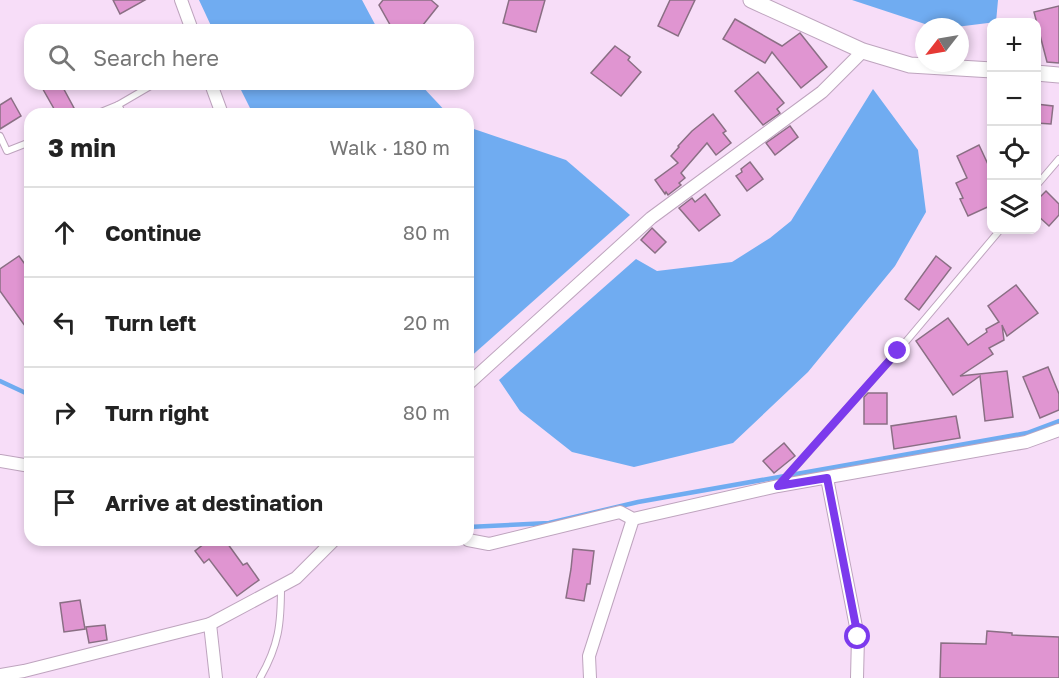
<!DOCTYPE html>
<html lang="en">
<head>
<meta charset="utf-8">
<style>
  :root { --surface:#fff; --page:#f2f2f2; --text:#222; --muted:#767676; --line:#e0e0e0 }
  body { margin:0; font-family:"Golos Text",sans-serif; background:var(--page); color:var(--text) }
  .controls { position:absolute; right:18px; top:18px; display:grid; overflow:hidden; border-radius:12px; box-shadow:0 3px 9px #0003 }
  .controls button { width:54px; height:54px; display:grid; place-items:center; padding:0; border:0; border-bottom:2px solid var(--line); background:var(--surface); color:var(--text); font:30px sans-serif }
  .compass { position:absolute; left:915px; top:18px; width:54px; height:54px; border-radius:50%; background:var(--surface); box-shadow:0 3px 9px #0003; rotate:239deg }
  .stop { position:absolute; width:18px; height:18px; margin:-14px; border:4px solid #7c3aed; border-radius:50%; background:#fff }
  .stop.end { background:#7c3aed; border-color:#fff; box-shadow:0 2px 6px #0008 }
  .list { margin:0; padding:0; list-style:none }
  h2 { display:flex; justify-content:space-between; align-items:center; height:78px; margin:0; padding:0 24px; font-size:26px }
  h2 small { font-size:20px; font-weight:400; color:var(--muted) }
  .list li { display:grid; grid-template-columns:39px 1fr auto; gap:18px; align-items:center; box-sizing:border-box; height:90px; padding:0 24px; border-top:2px solid var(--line) }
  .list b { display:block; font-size:22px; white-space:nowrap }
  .list em { font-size:20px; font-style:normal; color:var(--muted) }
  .icon { flex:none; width:33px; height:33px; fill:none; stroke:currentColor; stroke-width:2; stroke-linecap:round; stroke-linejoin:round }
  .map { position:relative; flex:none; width:1059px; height:678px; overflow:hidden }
  .search { position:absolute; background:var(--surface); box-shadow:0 3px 9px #0003; left:24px; top:24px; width:450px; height:66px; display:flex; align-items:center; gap:15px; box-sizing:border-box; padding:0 21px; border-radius:18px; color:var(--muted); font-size:22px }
  .panel { position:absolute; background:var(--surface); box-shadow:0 3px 9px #0003; left:24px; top:108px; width:450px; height:438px; border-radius:18px }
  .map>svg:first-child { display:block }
  .water { fill:#70acf1 }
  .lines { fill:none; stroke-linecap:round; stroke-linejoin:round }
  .stream { stroke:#70acf1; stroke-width:4.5 }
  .building { fill:#e095d1; stroke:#8a6f84; stroke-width:1.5 }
  .service-casing { stroke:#bea4be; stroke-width:8 }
  .minor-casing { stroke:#bea4be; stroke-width:14 }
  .tertiary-casing { stroke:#bea4be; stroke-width:17 }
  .service { stroke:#fff; stroke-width:6 }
  .minor { stroke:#fff; stroke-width:12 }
  .tertiary { stroke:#fff; stroke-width:15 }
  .route { stroke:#7c3aed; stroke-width:8 }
</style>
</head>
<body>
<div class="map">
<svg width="1059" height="678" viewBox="0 0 1059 678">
  <rect width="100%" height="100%" fill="#f7ddf8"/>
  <!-- water -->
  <g class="water">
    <path d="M199,0h163l16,30h-165z"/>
    <path d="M852,0h146l-2,22 -40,5h-22z"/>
    <path d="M238,84h182l28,30h-195z"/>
    <path d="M873,89l45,61 8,62 -31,54 -87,106 -75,71 -99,24 -62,-15 -52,-41 -21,-31 137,-121 21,12 75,-9 38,-24 21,-17z"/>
    <path d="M468,127l98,33 64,55 -162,144z"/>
  </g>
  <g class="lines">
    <!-- stream -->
    <g class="stream">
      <path d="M0,381l30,14"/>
      <path d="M468,527l81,-4 89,-21 389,-69 32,-12"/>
    </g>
  </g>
  <!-- building -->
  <g class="building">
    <path d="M113,0h32l-25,14z"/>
    <path d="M383,0h48l7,6 -19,24h-26l-14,-25z"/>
    <path d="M509,0h36l-9,32 -33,-9z"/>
    <path d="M670,0h25l-17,36 -20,-10z"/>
    <path d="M1059,6v57l-12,-1 -13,-50z"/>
    <path d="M735,19l47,27 18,-13 27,34 -26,21 -29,-36 -7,11 -42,-24z"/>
    <path d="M615,46l15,11 -2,3 13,12 -20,24 -30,-23z"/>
    <path d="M758,72l26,31 -7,6 3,4 -17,12 -28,-34z"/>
    <path d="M40,84h21l13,24 -11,6h-6z"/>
    <path d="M11,98l10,18 -21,13v-24z"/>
    <path d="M1036,104l17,2 -2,18 -15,-1z"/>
    <path d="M713,114l13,17 -3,2 8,10 -15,12 -9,-12 -26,30 4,5 -6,5 2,2 -13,10 -2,-3 -1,2 -10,-14 23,-17 -7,-7 8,-9 -1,-1 14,-15z"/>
    <path d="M790,126l8,11 -23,18 -9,-12z"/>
    <path d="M979,145l13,28v32l-24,11 -8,-17 3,-1 -7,-15 11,-5 -10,-22z"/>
    <path d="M750,162l13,17 -16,12 -11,-15 6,-4 -1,-3z"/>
    <path d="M1046,191l13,13v11l-10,11 -13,-12v-13z"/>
    <path d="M705,194l15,21 -21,16 -20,-23 13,-10 3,4z"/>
    <path d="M652,228l14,14 -11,11 -14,-13z"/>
    <path d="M19,256l11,15v62l-30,-42v-22z"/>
    <path d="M936,256l15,12 -32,42 -14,-11z"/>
    <path d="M1016,285l22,28 -31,23 -5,-11 2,15 -15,8 4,6 -33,22 47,-5 6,46 -28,4 -5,-45 -27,19 -37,-54 32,-23 20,27 19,-13 -1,-3 13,-7 -11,-16z"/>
    <path d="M1048,367l11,27v16l-19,8 -17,-41z"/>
    <path d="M868,393h19v31h-23v-27z"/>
    <path d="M956,416l4,22 -66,11 -3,-23z"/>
    <path d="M784,443l11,13 -21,17 -11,-12z"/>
    <path d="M209,540h16l18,25 4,-2 12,17 -22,16 -28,-37 -5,4 -9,-12z"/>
    <path d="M573,549l21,2 -4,33h-3l-3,17 -18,-3 5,-29z"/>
    <path d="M80,600l5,29 -21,3 -4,-29z"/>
    <path d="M105,625l2,15 -18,3 -3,-16z"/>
    <path d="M987,631l25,2v2l47,2v41h-119l1,-35 45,1z"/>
  </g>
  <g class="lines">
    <defs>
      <g id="service">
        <path d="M118,105l5,9"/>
        <path d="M96,114l22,-9 36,-21"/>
        <path d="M0,136l7,15 23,-9"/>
        <path d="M1036,186l23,-27"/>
        <path d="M780,484l118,-133 102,-121"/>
        <path d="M260,678c19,-33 21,-54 21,-91"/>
      </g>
      <g id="minor">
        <path d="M181,0l11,30"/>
        <path d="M211,84l11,30"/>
        <path d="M468,384l183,-166 171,-126 41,-41"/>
        <path d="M0,461l30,5"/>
        <path d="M827,478l31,159 -1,41"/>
        <path d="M468,540l21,4 131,-32 13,7 145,-33 248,-44 33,-12"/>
        <path d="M210,624l6,54"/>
        <path d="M0,675l24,-4 186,-47 86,-46 38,-38"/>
        <path d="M590,678l-1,-22 44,-137"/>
      </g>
      <g id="tertiary">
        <path d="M751,0l112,51 47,14 82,5"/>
        <path d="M1036,73l23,2"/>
      </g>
    </defs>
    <!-- service casing -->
    <use href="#service" class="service-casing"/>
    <!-- minor casing -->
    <use href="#minor" class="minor-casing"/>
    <!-- tertiary casing -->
    <use href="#tertiary" class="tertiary-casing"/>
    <!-- service -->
    <use href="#service" class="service"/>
    <!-- minor -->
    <use href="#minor" class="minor"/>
    <!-- tertiary -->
    <use href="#tertiary" class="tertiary"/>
  </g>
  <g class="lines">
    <!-- route -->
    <path class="route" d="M858,637l-31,-159 -49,8 120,-135"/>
  </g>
</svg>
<div class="controls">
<button>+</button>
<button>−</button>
<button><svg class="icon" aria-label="locate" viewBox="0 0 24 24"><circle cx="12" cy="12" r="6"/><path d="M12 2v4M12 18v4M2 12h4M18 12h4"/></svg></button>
<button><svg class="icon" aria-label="layers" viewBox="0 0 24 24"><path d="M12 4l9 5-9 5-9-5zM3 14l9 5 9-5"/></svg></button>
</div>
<svg class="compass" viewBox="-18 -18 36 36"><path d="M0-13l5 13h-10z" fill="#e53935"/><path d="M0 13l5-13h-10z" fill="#767676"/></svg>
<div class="stop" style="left:858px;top:637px"></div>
<div class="stop end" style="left:898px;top:351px"></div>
<div class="search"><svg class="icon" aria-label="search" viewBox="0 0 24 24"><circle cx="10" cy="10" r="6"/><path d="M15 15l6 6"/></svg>Search here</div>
<section class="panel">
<h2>3 min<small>Walk · 180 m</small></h2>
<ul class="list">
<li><svg class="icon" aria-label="ahead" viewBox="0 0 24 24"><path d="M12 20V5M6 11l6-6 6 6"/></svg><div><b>Continue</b></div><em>80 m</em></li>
<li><svg class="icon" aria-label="left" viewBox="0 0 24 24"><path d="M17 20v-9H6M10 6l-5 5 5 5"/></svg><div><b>Turn left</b></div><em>20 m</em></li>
<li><svg class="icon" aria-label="right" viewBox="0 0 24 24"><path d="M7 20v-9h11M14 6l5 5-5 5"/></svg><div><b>Turn right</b></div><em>80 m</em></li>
<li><svg class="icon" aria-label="arrive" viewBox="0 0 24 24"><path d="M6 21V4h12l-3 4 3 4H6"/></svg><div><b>Arrive at destination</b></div></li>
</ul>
</section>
</div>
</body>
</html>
